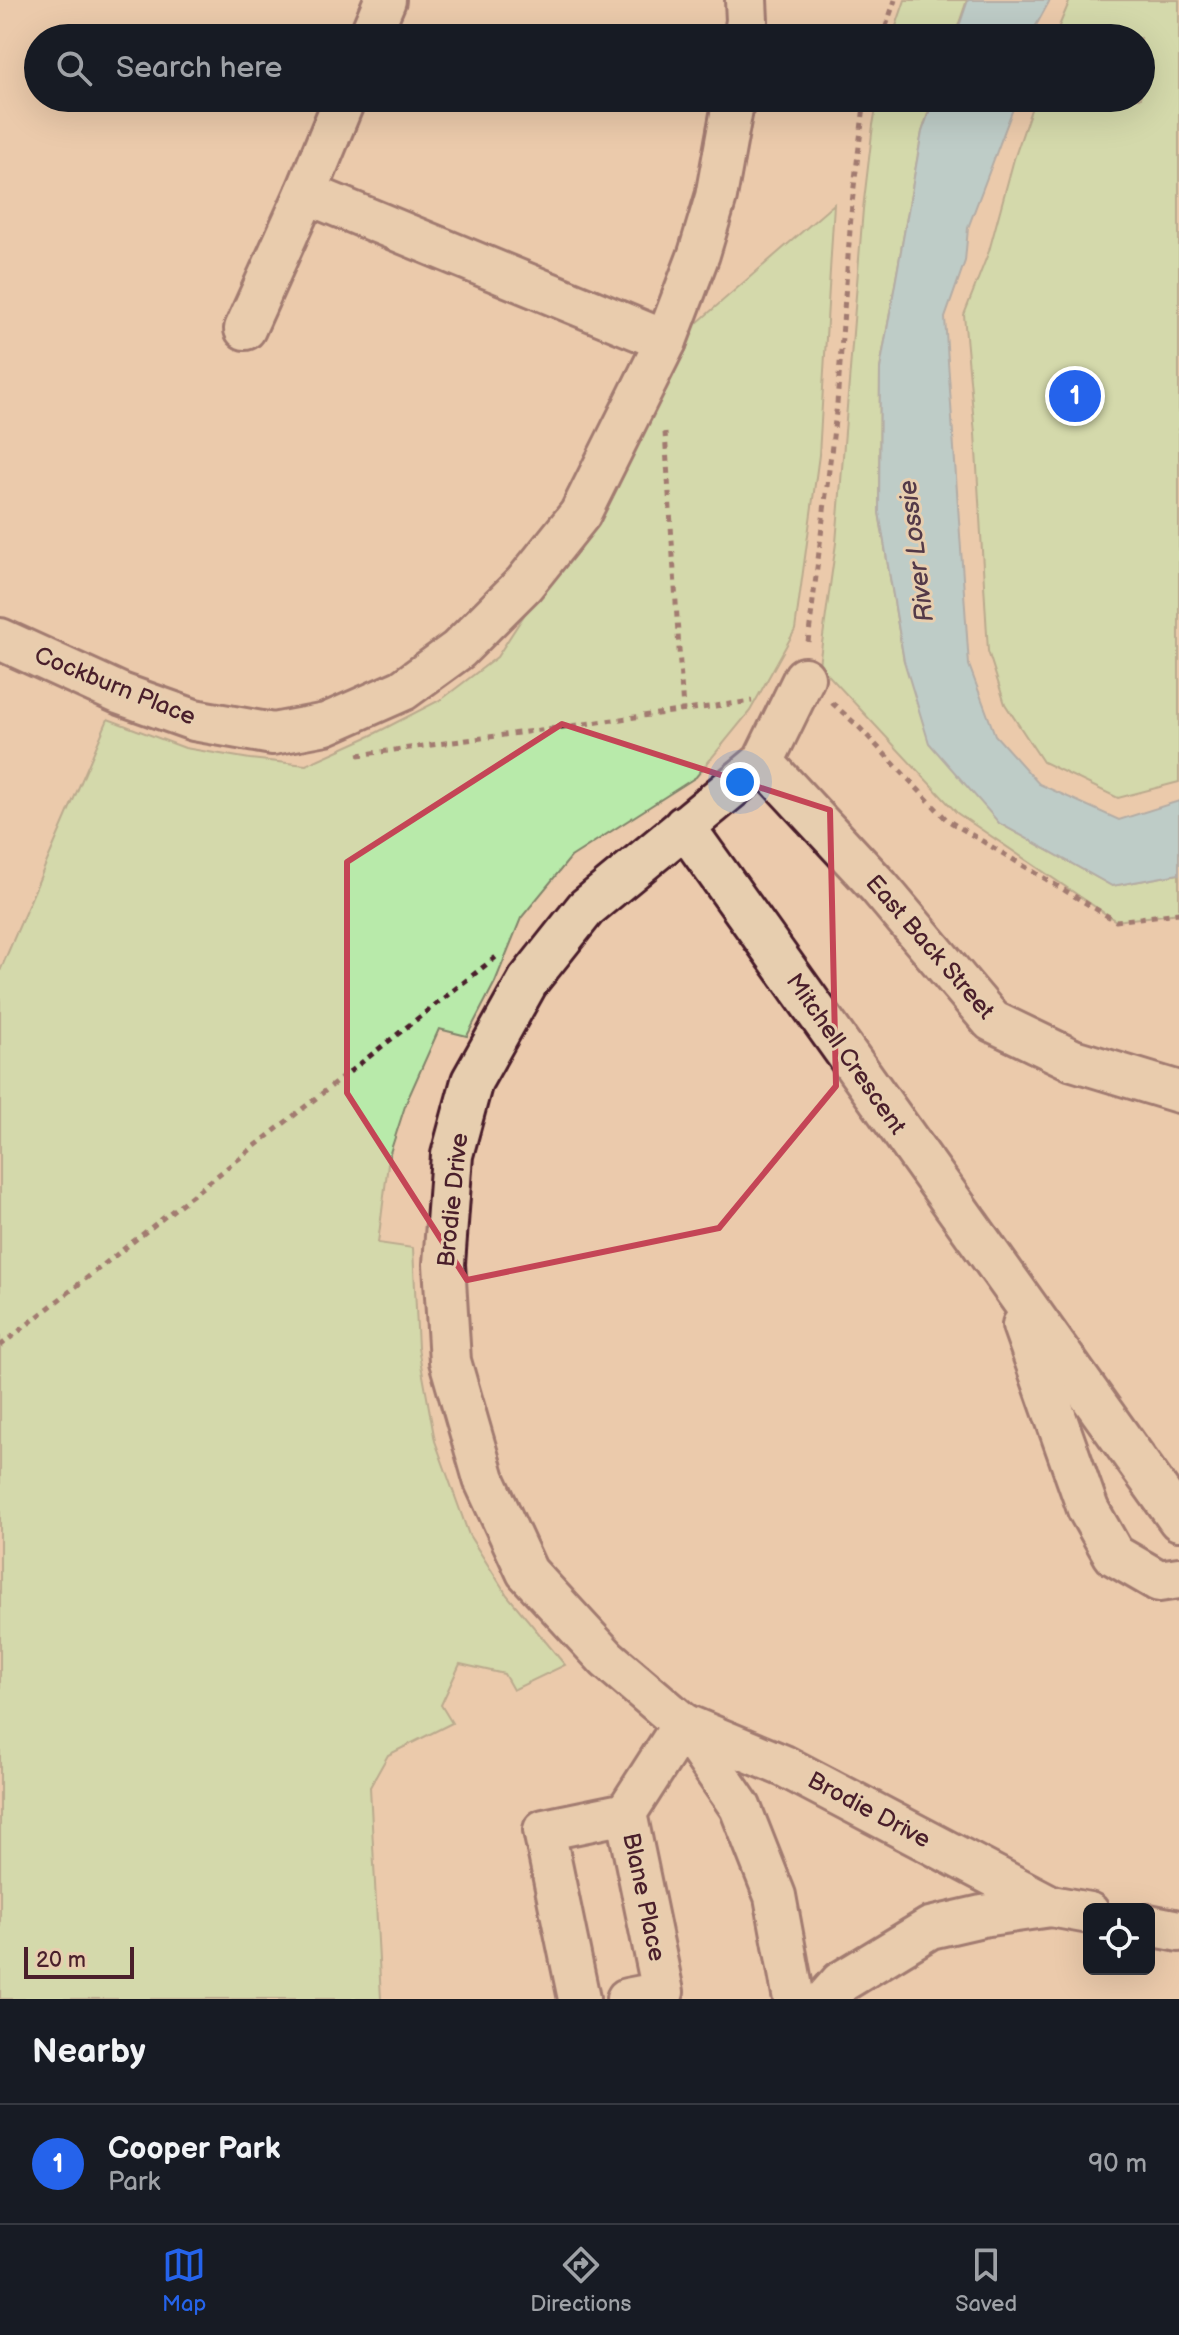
<!DOCTYPE html>
<html lang="en">
<head>
<meta charset="utf-8">
<style>
  :root { --surface:#171b24; --page:#20242c; --text:#f1f3f6; --muted:#9ea1a6; --line:#363941; --accent:#2563eb }
  body { margin:0; font-family:"Balsamiq Sans",sans-serif; background:var(--page); color:var(--text) }
  .controls { position:absolute; right:24px; bottom:24px; display:grid; overflow:hidden; border-radius:12px; box-shadow:0 8px 32px #0002 }
  .controls button { width:72px; height:72px; display:grid; place-items:center; padding:0; border:0; border-bottom:2px solid var(--line); background:var(--surface); color:var(--text); font:40px sans-serif }
  .scale { position:absolute; left:24px; bottom:20px; width:110px; box-sizing:border-box; padding-left:8px; border:4px solid #4a1f2b; border-top:0; font-size:22px; line-height:28px; white-space:nowrap; color:#4a1f2b; -webkit-text-stroke:6px #e7ceaf; paint-order:stroke }
  .you { position:absolute; left:740px; top:782px; width:28px; height:28px; margin:-20px; border:6px solid #fff; border-radius:50%; background:#1a73e8; box-shadow:0 0 0 12px #1a73e833 }
  .badge { display:grid; place-items:center; width:52px; height:52px; border-radius:50%; background:var(--accent); color:#fff; font-size:26px; font-weight:700 }
  .pin { position:absolute; translate:-50% -50%; border:4px solid #fff; box-shadow:0 2px 8px #0006 }
  .list { margin:0; padding:0; list-style:none }
  h2 { display:flex; justify-content:space-between; align-items:center; height:104px; margin:0; padding:0 32px; font-size:34px }
  h2 small { font-size:26px; font-weight:400; color:var(--muted) }
  .list li { display:grid; grid-template-columns:52px 1fr auto; gap:24px; align-items:center; box-sizing:border-box; height:120px; padding:0 32px; border-top:2px solid var(--line) }
  .list b { display:block; font-size:30px; white-space:nowrap }
  .list p { margin:0; font-size:26px; white-space:nowrap; color:var(--muted) }
  .list em { font-size:26px; font-style:normal; color:var(--muted) }
  .icon { flex:none; width:44px; height:44px; fill:none; stroke:currentColor; stroke-width:2; stroke-linecap:round; stroke-linejoin:round }
  .map { position:relative; flex:none; width:1179px; height:1999px; overflow:hidden }
  .search { position:absolute; background:var(--surface); box-shadow:0 8px 32px #0002; left:24px; right:24px; top:24px; height:88px; display:flex; align-items:center; gap:20px; box-sizing:border-box; padding:0 28px; border-radius:44px; color:var(--muted); font-size:30px }
  .sheet { height:224px; background:var(--surface) }
  nav { display:flex; justify-content:space-around; align-items:center; box-sizing:border-box; height:112px; border-top:2px solid var(--line); background:var(--surface); font-size:22px; color:var(--muted) }
  nav a { display:grid; justify-items:center; gap:4px }
  nav .on { color:var(--accent) }
  .map>svg:first-child { display:block }
  .green { fill:#b8eaaa; stroke:#81846a; stroke-width:2 }
  .water { fill:#88cee9; stroke:#6f889d; stroke-width:2 }
  .lines { fill:none; stroke-linecap:round; stroke-linejoin:round }
  .street-casing { stroke:#4a1f2b; stroke-width:46 }
  .path { stroke:#4a1f2b; stroke-width:5; stroke-dasharray:6 6; stroke-linecap:butt }
  .street { stroke:#e7ceaf; stroke-width:40 }
  .marked { fill:none; stroke:#c44556; stroke-width:6; stroke-linejoin:round }
  .labels { text-anchor:middle; dominant-baseline:central; stroke-width:6; stroke-linejoin:round; paint-order:stroke }
  .street-label { font-size:24px; fill:#4a1f2b; stroke:#e7ceaf }
  .water-label { font-size:26px; font-style:italic; fill:#533948; stroke:#e7ceaf }
</style>
</head>
<body>
<div class="map">
<svg width="1179" height="1999" viewBox="0 0 1179 1999">
  <rect width="100%" height="100%" fill="#ebcaac"/>
  <filter id="ink" filterUnits="userSpaceOnUse"><feTurbulence type="fractalNoise" baseFrequency=".0125" numOctaves="2"/><feDisplacementMap in="SourceGraphic" scale="16" xChannelSelector="R" yChannelSelector="G"/><feConvolveMatrix kernelMatrix="1 2 1 2 8 2 1 2 1" color-interpolation-filters="sRGB"/></filter>
  <g filter="url(#ink)">
    <!-- green -->
    <g class="green">
      <path d="M905,0h62l-13,38h-62z"/>
      <path d="M1070,0h109v782l-61,16 -75,-36 -38,-58 -17,-53 -13,-217 -11,-119 25,-64 25,-92 21,-61h106v-60h-87z"/>
      <path d="M878,98h55l-11,34 -42,237 -1,143 25,149 95,162 113,63 67,-12v39l-63,8 -159,-108 -138,-148 17,-122 27,-334 10,-84z"/>
      <path d="M834,204l-15,251 -24,175 -45,81 -54,66 -125,80 -50,61 -26,64 -28,54 -28,-7 -33,74 -17,53 -11,87 35,5 5,100 17,93 34,94 38,60 58,70 -52,25 -9,-16 -44,-10 -19,41 11,18 -64,32 -18,32 11,212h-381v-1028l108,-252 77,29 65,11 56,6 64,-29 72,-37 55,-42 46,-71 61,-83 48,-88 30,-79z"/>
    </g>
    <!-- water -->
    <g class="water">
      <path d="M968,0h82l-17,31 -1,7h-77z"/>
      <path d="M934,98h83l-49,130 -3,33 -20,57 24,347 26,70 44,49 80,36 60,-19v73l-67,12 -113,-63 -70,-80 -25,-82 -25,-149 1,-143 42,-237z"/>
    </g>
    <g class="lines">
      <defs>
        <g id="street">
          <path d="M369,38l16,-38"/>
          <path d="M744,38l3,-17 -1,-21"/>
          <path d="M306,193l360,148"/>
          <path d="M245,329l61,-136 39,-95"/>
          <path d="M0,639l121,55 73,26 79,14 53,-10 77,-34 55,-40 66,-66 56,-70 86,-173 33,-87 17,-57 18,-99"/>
          <path d="M763,762l116,125 113,134 81,39 106,32"/>
          <path d="M684,826l495,694"/>
          <path d="M1023,1325l65,184 26,46 45,26 20,-3"/>
          <path d="M1149,1925l30,6"/>
          <path d="M579,1999l-35,-169 82,-17"/>
          <path d="M627,1999l36,-7 -37,-179 57,-89 101,42 267,140 38,7"/>
          <path d="M794,1999l-19,-103 -35,-89 -57,-83 -76,-65 -80,-87 -43,-93 -34,-118 -6,-97 8,-109 20,-74 56,-100 58,-73 177,-146 41,-84"/>
          <path d="M826,1999l15,-17 89,-54 52,-12 69,-10"/>
        </g>
      </defs>
      <!-- street casing -->
      <use href="#street" class="street-casing"/>
      <!-- path -->
      <g class="path">
        <path d="M882,38l13,-38"/>
        <path d="M665,432l18,279"/>
        <path d="M808,642l29,-238 15,-201 13,-105"/>
        <path d="M832,703l26,23 89,94 169,101 63,-8"/>
        <path d="M358,755l394,-54"/>
        <path d="M0,1346l496,-389"/>
      </g>
      <!-- street -->
      <use href="#street" class="street"/>
    </g>
  </g>
  <!-- marked area -->
  <path d="M0 0H1179V1999H0ZM562,724l268,86 6,276 -117,142 -252,52 -120,-187v-231z" fill="#ebcaac" fill-opacity=".55" fill-rule="evenodd"/>
  <path class="marked" d="M562,724l268,86 6,276 -117,142 -252,52 -120,-187v-231z"/>
  <g class="labels">
    <!-- street labels -->
    <g class="street-label">
      <text transform="translate(115 686) rotate(22)">Cockburn Place</text>
      <text transform="translate(930 947) rotate(49)">East Back Street</text>
      <text transform="translate(846 1054) rotate(55)">Mitchell Crescent</text>
      <text transform="translate(453 1200) rotate(-84)">Brodie Drive</text>
      <text transform="translate(869 1810) rotate(28)">Brodie Drive</text>
      <text transform="translate(644 1897) rotate(78)">Blane Place</text>
    </g>
    <!-- water labels -->
    <g class="water-label">
      <text transform="translate(917 551) rotate(-97)">River Lossie</text>
    </g>
  </g>
</svg>
<div class="controls">
<button><svg class="icon" aria-label="locate" viewBox="0 0 24 24"><circle cx="12" cy="12" r="6"/><path d="M12 2v4M12 18v4M2 12h4M18 12h4"/></svg></button>
</div>
<div class="scale">20 m</div>
<div class="you"></div>
<div class="pin badge" style="left:1075px;top:396px">1</div>
<div class="search"><svg class="icon" aria-label="search" viewBox="0 0 24 24"><circle cx="10" cy="10" r="6"/><path d="M15 15l6 6"/></svg>Search here</div>
</div>
<section class="sheet">
<h2>Nearby<small></small></h2>
<ul class="list">
<li><span class="badge">1</span><div><b>Cooper Park</b><p>Park</p></div><em>90 m</em></li>
</ul>
</section>
<nav>
<a class="on"><svg class="icon" aria-label="map" viewBox="0 0 24 24"><path d="M3 6l6-2 6 2 6-2v14l-6 2-6-2-6 2zM9 4v14M15 6v14"/></svg>Map</a>
<a><svg class="icon" aria-label="directions" viewBox="0 0 24 24"><path d="M12 3l9 9-9 9-9-9zM9 14v-3h6M13 9l2 2-2 2"/></svg>Directions</a>
<a><svg class="icon" aria-label="saved" viewBox="0 0 24 24"><path d="M7 4h10v16l-5-4-5 4z"/></svg>Saved</a>
</nav>
</body>
</html>
